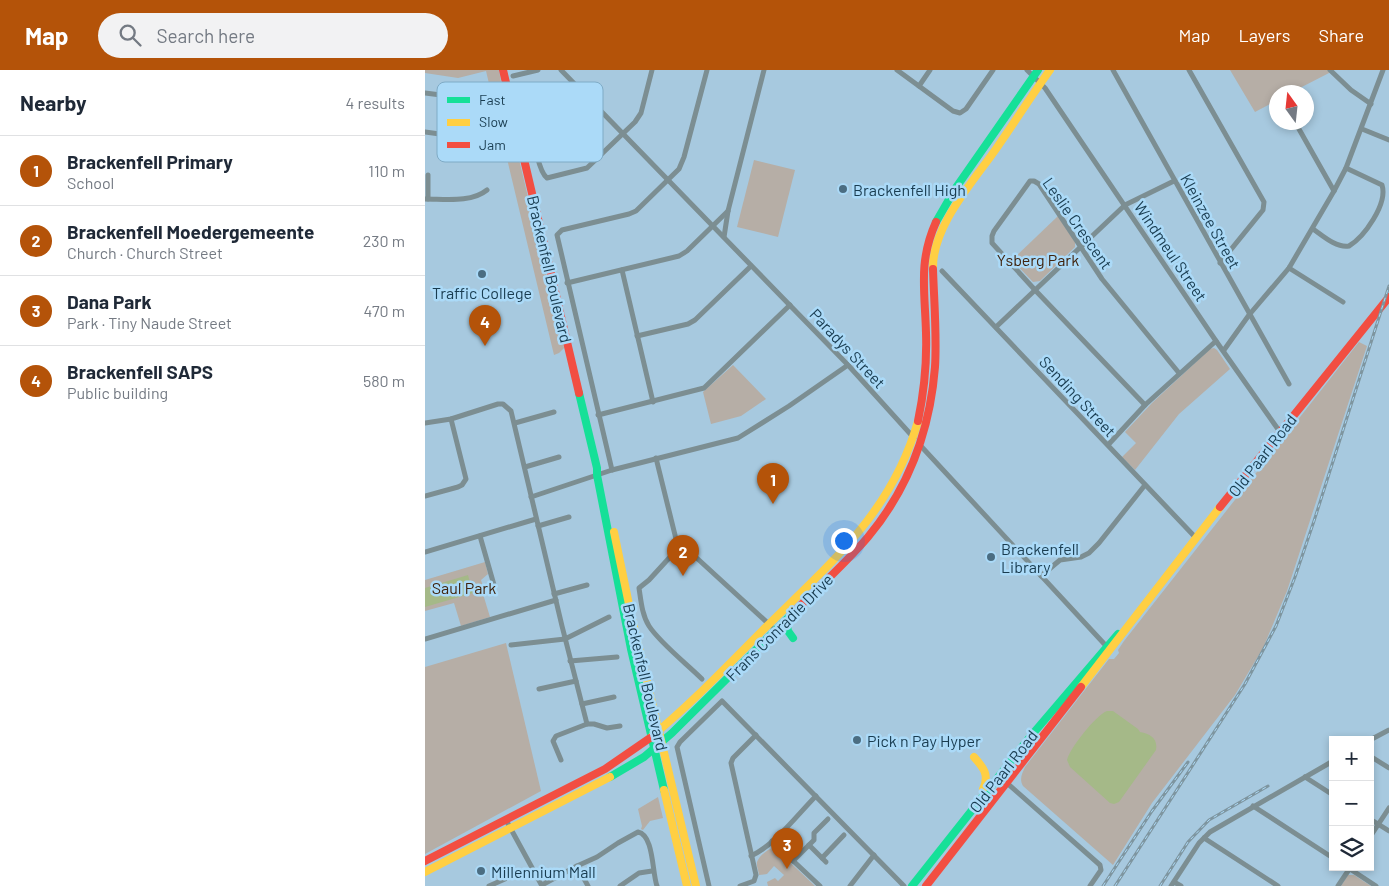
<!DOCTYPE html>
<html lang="en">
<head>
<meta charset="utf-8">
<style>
  :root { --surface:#fff; --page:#f2f2f3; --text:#1f2937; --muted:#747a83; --line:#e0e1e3; --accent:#b45309 }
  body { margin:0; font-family:Barlow,sans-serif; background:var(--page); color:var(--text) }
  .controls { position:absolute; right:15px; bottom:15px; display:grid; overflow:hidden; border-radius:0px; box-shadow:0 2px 8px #0003 }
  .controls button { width:45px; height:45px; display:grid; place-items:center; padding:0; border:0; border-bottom:1px solid var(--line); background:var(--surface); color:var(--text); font:25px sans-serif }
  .compass { position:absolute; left:844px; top:15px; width:45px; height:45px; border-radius:50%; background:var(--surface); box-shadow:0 2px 8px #0003; rotate:345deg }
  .you { position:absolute; left:418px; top:470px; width:18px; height:18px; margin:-12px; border:4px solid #fff; border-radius:50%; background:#1a73e8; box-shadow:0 0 0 8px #1a73e833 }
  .badge { display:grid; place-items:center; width:32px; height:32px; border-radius:50%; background:var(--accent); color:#fff; font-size:16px; font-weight:700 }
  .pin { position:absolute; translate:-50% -41px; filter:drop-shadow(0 1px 2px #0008) }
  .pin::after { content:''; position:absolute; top:26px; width:18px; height:15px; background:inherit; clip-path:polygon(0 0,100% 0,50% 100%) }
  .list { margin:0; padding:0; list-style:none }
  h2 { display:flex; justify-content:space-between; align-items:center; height:65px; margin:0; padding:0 20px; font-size:21px }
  h2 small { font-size:16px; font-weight:400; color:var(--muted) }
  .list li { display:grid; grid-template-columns:32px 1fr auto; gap:15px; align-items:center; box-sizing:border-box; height:70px; padding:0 20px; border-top:1px solid var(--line) }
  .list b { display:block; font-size:19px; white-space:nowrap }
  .list p { margin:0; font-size:16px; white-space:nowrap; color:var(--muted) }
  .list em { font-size:16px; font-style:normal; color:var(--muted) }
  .icon { flex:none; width:28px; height:28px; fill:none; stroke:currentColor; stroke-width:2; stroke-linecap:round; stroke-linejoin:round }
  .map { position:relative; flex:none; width:964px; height:816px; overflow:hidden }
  header { display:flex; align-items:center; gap:30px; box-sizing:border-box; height:70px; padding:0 25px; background:var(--accent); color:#fff }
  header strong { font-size:24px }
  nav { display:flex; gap:28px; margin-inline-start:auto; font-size:18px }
  .search { width:350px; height:45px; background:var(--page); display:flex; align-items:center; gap:12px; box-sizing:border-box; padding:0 18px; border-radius:28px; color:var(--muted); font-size:19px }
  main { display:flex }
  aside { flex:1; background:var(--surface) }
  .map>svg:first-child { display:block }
  .green { fill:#b6aea6 }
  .water { fill:#a5b988 }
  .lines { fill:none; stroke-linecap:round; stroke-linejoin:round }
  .street { stroke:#7c8e92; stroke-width:5 }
  .fast { stroke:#16e098; stroke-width:8 }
  .slow { stroke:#ffcf43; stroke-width:8 }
  .jam { stroke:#f24e42; stroke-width:8 }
  .rail-casing { stroke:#7e959f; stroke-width:3 }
  .rail { stroke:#abdaf8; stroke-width:1; stroke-dasharray:4; stroke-linecap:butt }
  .poi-dot { fill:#4b6d82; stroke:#abdaf8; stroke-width:2 }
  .labels { text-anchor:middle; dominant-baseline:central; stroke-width:5; stroke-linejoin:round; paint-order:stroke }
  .poi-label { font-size:16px; fill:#193c50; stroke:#abdaf8; text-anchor:start }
  .street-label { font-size:16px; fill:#193c50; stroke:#abdaf8 }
  .park-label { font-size:16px; fill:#3f230d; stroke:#abdaf8 }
  .key { fill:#abdaf8; stroke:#7fabc6; stroke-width:1 }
  .key-label { font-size:14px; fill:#193c50 }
</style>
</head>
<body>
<header>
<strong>Map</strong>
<div class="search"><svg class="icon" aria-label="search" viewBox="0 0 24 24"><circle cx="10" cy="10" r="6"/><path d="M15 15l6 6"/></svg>Search here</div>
<nav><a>Map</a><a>Layers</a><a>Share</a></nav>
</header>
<main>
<aside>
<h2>Nearby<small>4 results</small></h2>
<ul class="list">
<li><span class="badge">1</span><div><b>Brackenfell Primary</b><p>School</p></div><em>110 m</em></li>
<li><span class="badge">2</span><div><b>Brackenfell Moedergemeente</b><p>Church · Church Street</p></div><em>230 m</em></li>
<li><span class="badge">3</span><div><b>Dana Park</b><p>Park · Tiny Naude Street</p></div><em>470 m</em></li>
<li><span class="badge">4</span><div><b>Brackenfell SAPS</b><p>Public building</p></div><em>580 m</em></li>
</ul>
</aside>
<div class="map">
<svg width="964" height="816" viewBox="0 0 964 816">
  <rect width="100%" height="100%" fill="#a7c9df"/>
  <!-- green -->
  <g class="green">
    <path d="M0,0h74l3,18 62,260 -5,5 -5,2 -68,-284 -28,7 -33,-5z"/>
    <path d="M805,0h100l1,2 -39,20h-15l-1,9 -21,11z"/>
    <path d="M329,90l41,10 -17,67 -41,-10z"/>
    <path d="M633,146l17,26v5l-35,34 -7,1 -21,-22z"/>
    <path d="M934,272l8,4 -80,245 -24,57 -28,47 -83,108 -39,62 -90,-79c-4,-7 -1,-12 2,-19l84,-108h5l5,-6 -1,-3 6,-9z"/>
    <path d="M789,278l3,2 13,19 -51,45 -44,56 -13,-13 14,-14 -11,-11 27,-29 58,-54z"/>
    <path d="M308,295l33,34 -25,17 -30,8 -8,-32z"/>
    <path d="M60,492l3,12 -7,6 4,13 -2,1 7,23 -29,9 -7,-23 -29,8v-31z"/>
    <path d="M81,573l35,148 -116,63v-187z"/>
    <path d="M233,727l5,21 -13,3 -7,9 -2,-1 1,-3 -4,-17z"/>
    <path d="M348,778l3,1 39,37h-47l-1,-4 8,-4 3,3 6,-6 -10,-9 -7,8 -8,1c0,-3 -3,-9 -2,-13 2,-6 11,-13 16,-14z"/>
    <path d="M923,805h6l17,11h-30z"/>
  </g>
  <!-- water -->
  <g class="water">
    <path d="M43,505l5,18 -48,14v-19z"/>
    <path d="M682,641h6l25,18 2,3c11,2 18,7 16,18l-37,52 -5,2 -4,-1 -40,-36 -3,-7c3,-12 29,-45 40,-49z"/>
  </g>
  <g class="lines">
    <!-- street -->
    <g class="street">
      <path d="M136,0l287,295 66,73"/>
      <path d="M472,0l56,41 7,2 6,-4 27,-39"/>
      <path d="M602,0l18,18 171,253 64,91"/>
      <path d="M688,0l176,314"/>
      <path d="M764,0l75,132 -1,8 -43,53"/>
      <path d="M905,0l21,20 20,14"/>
      <path d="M88,6l25,-6"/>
      <path d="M494,16l11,-16"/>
      <path d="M0,23l47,6 15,-5"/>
      <path d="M161,25l-24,23 -23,8 -6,5c0,9 6,41 14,47l40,-10 48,-46 6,-9 11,-43"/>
      <path d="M47,29l15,59"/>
      <path d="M870,52l39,69"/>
      <path d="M937,59l27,11"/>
      <path d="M0,62l44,6 12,-2"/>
      <path d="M3,105v24"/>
      <path d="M0,129c20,0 46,4 62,-9"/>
      <path d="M888,159c10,7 23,19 36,17 15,-9 39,-42 33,-61l-36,-17"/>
      <path d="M299,167l4,-26 36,-141"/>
      <path d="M864,198l54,34"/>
      <path d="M197,200l31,132"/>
      <path d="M517,201l254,267"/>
      <path d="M142,213l112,-27 8,-5 41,-40"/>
      <path d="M571,257l129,-122 49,-24"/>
      <path d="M212,266l51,-12 7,-4 56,-54"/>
      <path d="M799,280l25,-35 40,-47 45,-77 12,-23 37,-98"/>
      <path d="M720,335l-110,-115 -43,-47v-7l2,-5 36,-50h4l5,3 63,95 77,94"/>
      <path d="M173,345l106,-27 86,-83"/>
      <path d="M0,353l26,-4 47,-15h5l8,7 51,215 25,98"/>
      <path d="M90,353l39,-11"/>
      <path d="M494,374l190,205"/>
      <path d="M683,375l37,-40 71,-64"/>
      <path d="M231,388l20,81 95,87"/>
      <path d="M100,397l34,-10"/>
      <path d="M187,400l-55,-235 5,-5 67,-16 7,-3 43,-42 5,-12 23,-87"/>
      <path d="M0,426l33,-9 4,-2 4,-6 -15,-60"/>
      <path d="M106,427l81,-27 126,-32 51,-32 59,-41"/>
      <path d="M113,456l31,-9"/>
      <path d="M55,466l14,49"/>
      <path d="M256,475l-32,35 -10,8c2,13 3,27 10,38 11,17 38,38 53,53"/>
      <path d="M0,482l111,-33"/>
      <path d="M616,506l19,-16 21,-3 8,-4 10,-10 46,-58"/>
      <path d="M129,524l33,-9"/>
      <path d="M0,569l131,-39"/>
      <path d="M86,575l54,-6 44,-22"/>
      <path d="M145,591l47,-4"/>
      <path d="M114,619l37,-8"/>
      <path d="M157,634l32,-7"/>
      <path d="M945,670l19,-10"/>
      <path d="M945,686l19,12"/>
      <path d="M136,690l-8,-19 3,-5 31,-12h7l13,4 13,-2"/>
      <path d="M574,706l101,89 1,5 -11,16"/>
      <path d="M880,707l28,18"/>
      <path d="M828,736l80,52"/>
      <path d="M945,749l19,12"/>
      <path d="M81,750l36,66"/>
      <path d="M945,767l19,-29"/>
      <path d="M779,768l74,48"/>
      <path d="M347,771l48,45"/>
      <path d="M384,775l17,17"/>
      <path d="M326,786c24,-11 46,-41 65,-60"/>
      <path d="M397,788l22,-23"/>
      <path d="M368,791l21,-21v-7l14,-14"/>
      <path d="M152,796l11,20"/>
      <path d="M922,797l29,19"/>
      <path d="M749,812l7,4"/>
      <path d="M117,815l35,-19 20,-9 21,-14 20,-11c16,3 14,41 19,54"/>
      <path d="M64,816l16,-7"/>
      <path d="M195,816l19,-13 13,-2"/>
      <path d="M284,816l-32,-139 3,-5 42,-41 182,185"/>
      <path d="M315,816l14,-5 2,-6 -25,-112 2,-5 23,-23"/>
      <path d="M425,816l24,-31"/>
      <path d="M746,816l28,-43 11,-11 123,-71"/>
      <path d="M913,816l12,-18"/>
    </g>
    <!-- fast -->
    <g class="fast">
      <path d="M511,152l19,-33 83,-119"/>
      <path d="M154,323l18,75v7l34,174 33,141"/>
      <path d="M361,551l2,10 5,7"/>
      <path d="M185,707l34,-20 28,-24 121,-120"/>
      <path d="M487,816l118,-149 88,-103"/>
    </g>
    <!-- slow -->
    <g class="slow">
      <path d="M508,199c-1,-44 42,-89 65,-123 18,-26 34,-51 52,-76"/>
      <path d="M189,462l18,87 64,267"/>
      <path d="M656,617l139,-180"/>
      <path d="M225,668c40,-33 76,-71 112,-107 65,-65 130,-117 156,-210"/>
      <path d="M549,687c9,10 16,18 9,32"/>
      <path d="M239,720l23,96"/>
      <path d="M0,802l185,-95"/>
    </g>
    <!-- jam -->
    <g class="jam">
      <path d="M78,0l76,323"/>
      <path d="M493,351c6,-29 9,-58 8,-88 -1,-42 -8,-71 10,-111"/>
      <path d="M795,437l169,-210"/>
      <path d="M368,543c25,-25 52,-49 75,-76 40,-48 62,-107 67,-170 2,-32 -1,-66 -2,-98"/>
      <path d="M0,791l180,-92 45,-31"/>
      <path d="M501,816l155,-199"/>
    </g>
    <defs>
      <g id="rail">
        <path d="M678,816l49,-75 36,-49"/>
        <path d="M690,816l130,-202 31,-58 19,-49 19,-56 75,-235"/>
        <path d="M735,816l28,-44 21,-22 59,-34"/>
      </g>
    </defs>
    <!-- rail casing -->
    <use href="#rail" class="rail-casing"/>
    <!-- rail -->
    <use href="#rail" class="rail"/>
  </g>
  <!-- markers -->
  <g class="poi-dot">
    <circle cx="418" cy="119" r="5"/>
    <circle cx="57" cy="204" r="5"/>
    <circle cx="566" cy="487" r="5"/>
    <circle cx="432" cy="670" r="5"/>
    <circle cx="56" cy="801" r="5"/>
  </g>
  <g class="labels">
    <!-- poi labels -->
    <g class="poi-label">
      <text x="428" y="119">Brackenfell High</text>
      <text x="57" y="222" text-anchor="middle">Traffic College</text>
      <text x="576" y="478">Brackenfell<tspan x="576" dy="18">Library</tspan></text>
      <text x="442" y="670">Pick n Pay Hyper</text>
      <text x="66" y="801">Millennium Mall</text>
    </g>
    <!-- street labels -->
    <g class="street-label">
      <text transform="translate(786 151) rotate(61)">Kleinzee Street</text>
      <text transform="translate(653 153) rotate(55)">Leslie Crescent</text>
      <text transform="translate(746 181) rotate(56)">Windmeul Street</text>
      <text transform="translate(125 199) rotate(77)">Brackenfell Boulevard</text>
      <text transform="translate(423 278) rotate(47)">Paradys Street</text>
      <text transform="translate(653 326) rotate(47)">Sending Street</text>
      <text transform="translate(837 385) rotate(-52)">Old Paarl Road</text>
      <text transform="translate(354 557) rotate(-45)">Frans Conradie Drive</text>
      <text transform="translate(221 607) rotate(77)">Brackenfell Boulevard</text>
      <text transform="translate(578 701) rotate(-52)">Old Paarl Road</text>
    </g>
    <!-- park labels -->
    <g class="park-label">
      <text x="613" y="189">Ysberg Park</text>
      <text x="39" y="517">Saul Park</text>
    </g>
  </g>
  <!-- legend -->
  <rect x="12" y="12" width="166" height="80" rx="8" class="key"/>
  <rect x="22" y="27" width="23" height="6" fill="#16e098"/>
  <rect x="22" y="49" width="23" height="7" fill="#ffcf43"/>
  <rect x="22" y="72" width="23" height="6" fill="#f24e42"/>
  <g class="key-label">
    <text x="54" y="35">Fast</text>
    <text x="54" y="57">Slow</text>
    <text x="54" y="80">Jam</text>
  </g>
</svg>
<div class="controls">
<button>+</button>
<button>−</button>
<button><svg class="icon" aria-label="layers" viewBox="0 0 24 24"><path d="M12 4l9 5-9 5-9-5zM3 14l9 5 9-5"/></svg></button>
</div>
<svg class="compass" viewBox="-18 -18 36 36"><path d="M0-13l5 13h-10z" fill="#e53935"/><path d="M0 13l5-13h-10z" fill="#747a83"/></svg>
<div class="you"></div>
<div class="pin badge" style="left:348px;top:434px">1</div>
<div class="pin badge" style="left:258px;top:506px">2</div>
<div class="pin badge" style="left:362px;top:799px">3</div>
<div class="pin badge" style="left:60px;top:276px">4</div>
</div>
</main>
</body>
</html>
